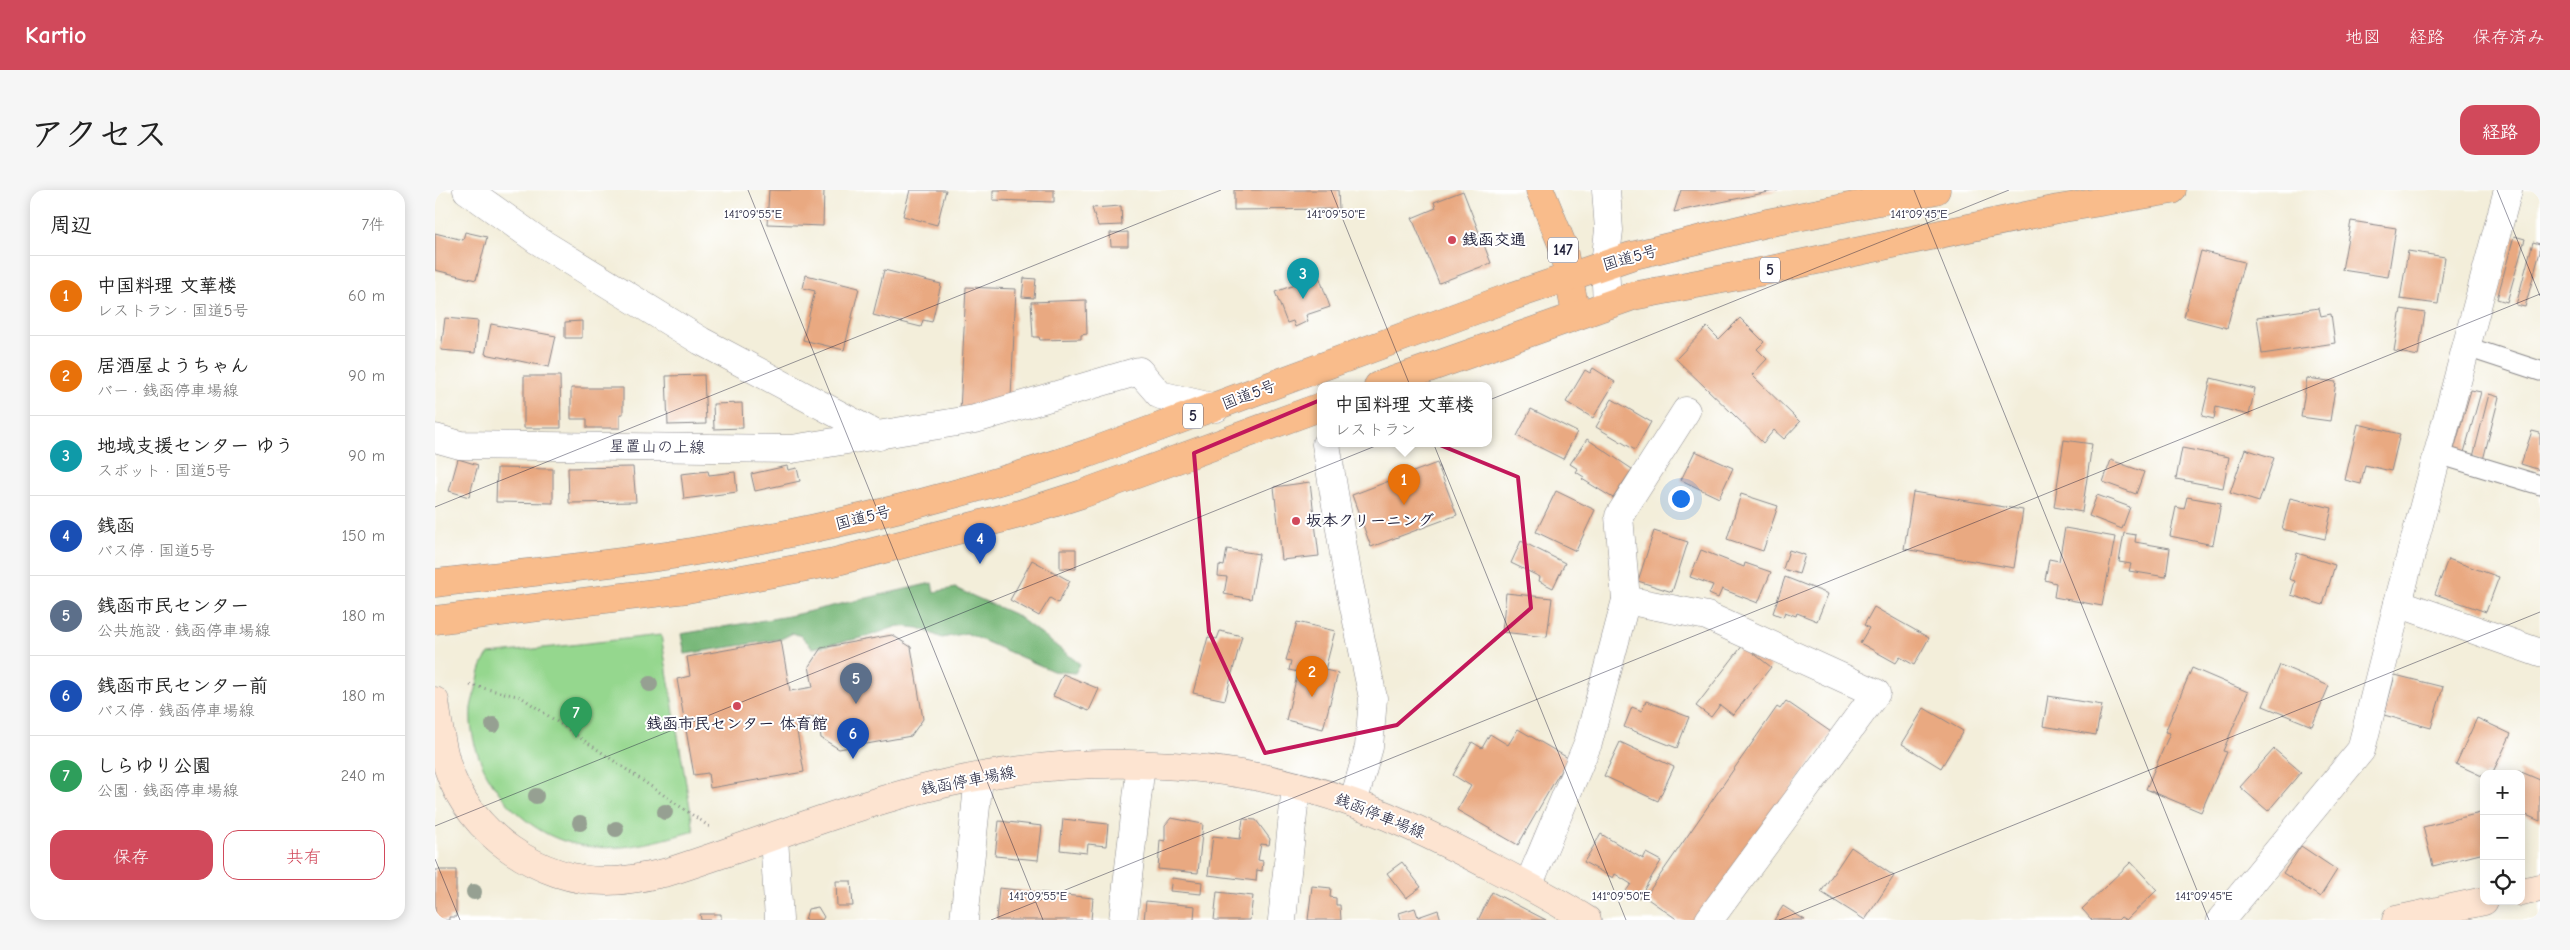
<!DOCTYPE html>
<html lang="ja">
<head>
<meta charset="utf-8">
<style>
  :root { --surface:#fff; --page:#f6f6f6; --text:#222; --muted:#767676; --line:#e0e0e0; --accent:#d1495b }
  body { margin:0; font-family:"Comic Neue","Klee One",sans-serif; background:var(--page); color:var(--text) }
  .controls { position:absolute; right:15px; bottom:15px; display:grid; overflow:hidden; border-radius:10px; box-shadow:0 2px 12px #0003 }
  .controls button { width:45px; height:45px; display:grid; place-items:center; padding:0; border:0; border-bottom:1px solid var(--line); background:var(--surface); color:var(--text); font:25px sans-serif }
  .you { position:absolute; left:1245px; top:308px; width:18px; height:18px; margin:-12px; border:4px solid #fff; border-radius:50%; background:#1a73e8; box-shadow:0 0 0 8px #1a73e833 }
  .badge { display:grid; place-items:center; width:32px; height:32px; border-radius:50%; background:var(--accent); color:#fff; font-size:16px; font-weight:700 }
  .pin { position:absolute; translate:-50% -41px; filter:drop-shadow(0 1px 2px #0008) }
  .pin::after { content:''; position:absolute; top:26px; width:18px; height:15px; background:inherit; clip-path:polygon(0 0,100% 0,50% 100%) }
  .popup { position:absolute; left:882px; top:192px; width:175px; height:65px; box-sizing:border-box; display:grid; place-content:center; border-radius:10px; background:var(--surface); filter:drop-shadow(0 1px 4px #0005); font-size:16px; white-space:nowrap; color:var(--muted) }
  .popup b { font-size:19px; color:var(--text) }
  .popup::after { content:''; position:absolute; left:50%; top:100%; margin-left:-10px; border:10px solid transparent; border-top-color:var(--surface) }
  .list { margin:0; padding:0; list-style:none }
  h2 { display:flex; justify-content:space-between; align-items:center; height:65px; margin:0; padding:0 20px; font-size:21px }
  h2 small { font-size:16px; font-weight:400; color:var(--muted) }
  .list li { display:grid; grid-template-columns:32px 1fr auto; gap:15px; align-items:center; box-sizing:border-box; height:80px; padding:0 20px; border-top:1px solid var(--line) }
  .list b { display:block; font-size:19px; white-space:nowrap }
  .list p { margin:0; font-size:16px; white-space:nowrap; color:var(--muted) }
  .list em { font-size:16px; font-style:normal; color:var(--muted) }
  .actions { display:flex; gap:10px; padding:15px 20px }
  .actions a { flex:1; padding:11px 0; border:1px solid var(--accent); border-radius:15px; text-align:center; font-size:18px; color:var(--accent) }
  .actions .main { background:var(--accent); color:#fff }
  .icon { flex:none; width:28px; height:28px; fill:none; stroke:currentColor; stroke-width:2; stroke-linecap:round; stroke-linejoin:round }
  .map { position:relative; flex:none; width:2105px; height:730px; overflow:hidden; border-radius:15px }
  header { display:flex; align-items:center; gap:30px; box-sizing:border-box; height:70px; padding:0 25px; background:var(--accent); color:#fff }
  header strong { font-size:24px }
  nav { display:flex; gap:28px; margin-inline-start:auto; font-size:18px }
  .intro { display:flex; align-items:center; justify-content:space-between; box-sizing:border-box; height:120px; padding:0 30px }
  h1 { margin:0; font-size:35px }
  .button { padding:12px 22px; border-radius:15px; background:var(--accent); color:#fff; font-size:18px; font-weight:700 }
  main { display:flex; gap:30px; padding:0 30px }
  aside { flex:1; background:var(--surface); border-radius:15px; box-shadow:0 2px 12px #0003 }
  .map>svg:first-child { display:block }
  .green { fill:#95d78e; stroke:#5c7c64 }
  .forest { fill:#78b879; stroke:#4d6d5a }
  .building { fill:#e9a981 }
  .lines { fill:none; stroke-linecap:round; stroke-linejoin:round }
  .lane-casing { stroke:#8a888a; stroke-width:21 }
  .street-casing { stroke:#8a888a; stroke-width:29 }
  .secondary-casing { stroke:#8a888a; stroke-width:29 }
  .primary-casing { stroke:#8a888a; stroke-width:29 }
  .highway-casing { stroke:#8a888a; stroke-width:29 }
  .path { stroke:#8a888a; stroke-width:3; stroke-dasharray:1 4; stroke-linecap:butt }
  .lane { stroke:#fff; stroke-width:19 }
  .street { stroke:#fff; stroke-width:28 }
  .secondary { stroke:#fde4d1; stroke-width:28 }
  .primary { stroke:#f9bc8b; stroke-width:28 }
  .highway { stroke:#f9bc8b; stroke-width:28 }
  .tree { fill:#96a092 }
  .marked { fill:none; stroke:#c2185b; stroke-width:4; stroke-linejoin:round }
  .ticks { fill:none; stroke:#22223b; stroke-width:1; stroke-opacity:0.45 }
  .poi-dot { fill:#d1495b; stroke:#fff; stroke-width:2 }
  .labels { text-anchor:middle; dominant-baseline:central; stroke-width:4; stroke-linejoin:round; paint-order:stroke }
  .shield { fill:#fff; stroke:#646476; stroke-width:1 }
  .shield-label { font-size:15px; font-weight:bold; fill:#22223b }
  .poi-label { font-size:16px; font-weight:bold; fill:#22223b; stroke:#fff; text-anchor:start }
  .street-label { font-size:16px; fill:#22223b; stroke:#fff }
  .ticks-label { font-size:12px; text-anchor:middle; fill:#22223b; stroke:#fff; stroke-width:4; stroke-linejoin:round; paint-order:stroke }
</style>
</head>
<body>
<header>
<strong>Kartio</strong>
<nav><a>地図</a><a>経路</a><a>保存済み</a></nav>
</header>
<div class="intro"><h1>アクセス</h1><a class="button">経路</a></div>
<main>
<aside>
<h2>周辺<small>7件</small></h2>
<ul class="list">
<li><span class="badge" style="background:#e8710a">1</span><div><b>中国料理 文華楼</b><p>レストラン · 国道5号</p></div><em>60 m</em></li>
<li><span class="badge" style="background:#e8710a">2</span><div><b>居酒屋ようちゃん</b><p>バー · 銭函停車場線</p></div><em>90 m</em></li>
<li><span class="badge" style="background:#0f9aa8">3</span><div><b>地域支援センター ゆう</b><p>スポット · 国道5号</p></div><em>90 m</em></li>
<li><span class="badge" style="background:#1a4fb4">4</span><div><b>銭函</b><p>バス停 · 国道5号</p></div><em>150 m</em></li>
<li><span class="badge" style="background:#5c6f8a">5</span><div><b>銭函市民センター</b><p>公共施設 · 銭函停車場線</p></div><em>180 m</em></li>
<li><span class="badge" style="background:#1a4fb4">6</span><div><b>銭函市民センター前</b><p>バス停 · 銭函停車場線</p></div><em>180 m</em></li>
<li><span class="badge" style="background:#2e9e5b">7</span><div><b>しらゆり公園</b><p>公園 · 銭函停車場線</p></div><em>240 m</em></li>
</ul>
<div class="actions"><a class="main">保存</a><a>共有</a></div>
</aside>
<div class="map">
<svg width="2105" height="730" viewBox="0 0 2105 730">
  <rect width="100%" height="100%" fill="#fff"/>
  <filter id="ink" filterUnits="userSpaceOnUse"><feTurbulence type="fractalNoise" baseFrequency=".02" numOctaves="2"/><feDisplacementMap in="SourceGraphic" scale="10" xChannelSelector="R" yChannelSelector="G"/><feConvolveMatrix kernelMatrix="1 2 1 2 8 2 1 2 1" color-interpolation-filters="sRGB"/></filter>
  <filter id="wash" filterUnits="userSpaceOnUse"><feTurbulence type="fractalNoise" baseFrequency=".0096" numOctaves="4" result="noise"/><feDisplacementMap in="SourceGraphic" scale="20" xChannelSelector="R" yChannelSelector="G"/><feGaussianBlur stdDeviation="1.12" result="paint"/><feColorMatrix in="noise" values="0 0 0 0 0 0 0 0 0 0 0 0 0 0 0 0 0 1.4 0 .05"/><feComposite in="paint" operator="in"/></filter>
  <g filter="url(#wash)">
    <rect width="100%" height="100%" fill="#f3eeda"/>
    <!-- green -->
    <path class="green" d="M226,445l33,196c-43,12 -82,24 -127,11 -54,-16 -100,-77 -96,-134 1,-6 3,-13 5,-19 3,-13 4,-25 13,-35z"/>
    <!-- forest -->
    <path class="forest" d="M497,393l2,9 21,-4 61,27 64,49 -5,9 -22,-2 -87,-38 -24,5 -23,-10 -21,-2 -32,11 -53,11 -12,-12 -8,-3 -12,6 -96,15 -4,-20 108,-18z"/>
    <g id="blocks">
      <!-- building -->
      <g class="building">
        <path d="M334,0h55l-1,36 -56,-2z"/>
        <path d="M475,0h36l-9,35 -34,-9z"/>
        <path d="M558,0h61v12l-61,-2z"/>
        <path d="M799,0h104l1,19 -105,1z"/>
        <path d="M1246,0h97l-104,22z"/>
        <path d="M1028,1l28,72 -52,20 -27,-65 24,-10 -2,-6z"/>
        <path d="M686,16l1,19 -24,1 -6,-18z"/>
        <path d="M1916,31l45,7 -8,49 -46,-7z"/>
        <path d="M30,42l22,5 -11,43 -41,-10v-37l28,7z"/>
        <path d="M693,42v14h-17l-1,-13z"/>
        <path d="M2079,46l11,3 -18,63 -10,-3z"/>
        <path d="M2098,52l7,2v8l-15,55 -9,-2z"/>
        <path d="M1766,61l43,11 -17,66 -43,-11z"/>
        <path d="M1973,61l37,6 -7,47 -38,-5z"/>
        <path d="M449,80l57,14 -9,38 -9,-2 -2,7 -48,-12z"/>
        <path d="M371,85l53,13 -15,62 -41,-10 12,-49 -12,-3z"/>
        <path d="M884,86l11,31 -24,8 2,6 -13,6 -2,-6 -6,2 -12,-31z"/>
        <path d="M589,88l12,1 -2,19 -12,-1z"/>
        <path d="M531,97l50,2 -5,109 -51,14z"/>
        <path d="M651,110l1,34 -6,1v4l-41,1 -1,-3h-6l-2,-35z"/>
        <path d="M1884,118l2,8 10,-2 4,29 -73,11 -5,-37z"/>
        <path d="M1966,119l24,4 -7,43 -24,-5z"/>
        <path d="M10,128l33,3 -3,32 -34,-3z"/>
        <path d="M1305,128l24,24 -7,7 10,10 -15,16 48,47 -16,17 -10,-9 -11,13 -87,-84 31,-32 12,12z"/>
        <path d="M147,131v17h-17v-16z"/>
        <path d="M56,134l65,12 -7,31 -64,-13z"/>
        <path d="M1158,178l22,14 -22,36 -27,-16 19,-32 5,3z"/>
        <path d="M269,185l2,49 -38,1 -2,-49z"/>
        <path d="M89,186h36l1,52h-37z"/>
        <path d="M1776,188l44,11 -6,26 -33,-8 -2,12 -12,-3z"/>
        <path d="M1872,188l29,4 -6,39 -29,-4z"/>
        <path d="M136,198h52v26h-3v14h-33v-9h-16z"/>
        <path d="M2036,200l10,2 -18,64 -10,-3z"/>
        <path d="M2054,204l10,3 -16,63 -10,-3z"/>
        <path d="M1177,209l39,23 -16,28 -39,-23z"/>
        <path d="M307,213l1,25 -29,1 -1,-25z"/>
        <path d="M1096,219l46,23 -14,27 -46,-23z"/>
        <path d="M1923,234l42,10 -9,37 -26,-6 -4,19 -16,-4z"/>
        <path d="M2097,241l8,2v37l-19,-6z"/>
        <path d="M1152,249l45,30 -19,29 -31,-19 2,-2 -8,-5 2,-3 -8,-5z"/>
        <path d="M1629,250l28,4 -10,68 -28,-5z"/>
        <path d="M1747,258l47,9 -6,31 -47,-9z"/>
        <path d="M1810,259l29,9 -15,44 -29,-9z"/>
        <path d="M1260,261l38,17 -14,30 -38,-18z"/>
        <path d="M23,269l20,6 -9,32 -20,-6z"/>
        <path d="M1676,270l33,12 -8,22 -33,-12z"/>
        <path d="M1002,273l20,52 -86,32 -19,-52z"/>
        <path d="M352,276l1,4 9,-2 3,13 -45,10 -4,-17z"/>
        <path d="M198,277l3,35 -67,1 -1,-35z"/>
        <path d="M62,278l56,1v34l-57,-1z"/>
        <path d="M273,281l1,4 26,-3 2,20 -53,7 -3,-25z"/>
        <path d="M875,292l9,74 -37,4 -8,-73z"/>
        <path d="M1121,301l39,19 -19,41 -40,-19z"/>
        <path d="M1478,302l110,18 -9,58 -110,-19z"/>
        <path d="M1306,304l37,12 -15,45 -36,-12z"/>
        <path d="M1662,305l33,12 -8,22 -33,-13z"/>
        <path d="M1752,307l34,6 -8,42 -43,-9 6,-29 8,2z"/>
        <path d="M1855,308l42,10 -7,31 -43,-10z"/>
        <path d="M1630,338l50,9 -13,69 -48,-9 2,-14 -11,-3 4,-21 10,2z"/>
        <path d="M1219,341l34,11 -16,50 -34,-11z"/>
        <path d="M1689,343l12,2 -1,7 35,6 -4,29 -37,-6 2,-7 -12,-2z"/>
        <path d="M1086,351l44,22 -12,25 -14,-7 1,-4 -29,-14z"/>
        <path d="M625,359h16v20l-16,-1z"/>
        <path d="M792,359l32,5 -8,45 -27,-5 3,-17 -9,-1 1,-11 5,1z"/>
        <path d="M1266,360l43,17 1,-4 26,9 -13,31 -36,-14 -4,9 -9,-4 4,-9 -23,-8z"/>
        <path d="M1354,360l16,5 -6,19 -16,-5z"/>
        <path d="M1862,363l38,12 -12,40 -32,-10 4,-14 -6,-2z"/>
        <path d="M2013,369l51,18 -13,35 -51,-18z"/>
        <path d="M597,370l38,21 -12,22 -8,-5 -11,18 -29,-16z"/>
        <path d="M1350,387l43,17 -11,27 -20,-8 -1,3 -11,-4 -2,5 -10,-4z"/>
        <path d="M1071,403l46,5 -5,39 -45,-5z"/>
        <path d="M1439,417l55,31 -15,27 -14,-8 -4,6 -36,-20 9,-15 -5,-3z"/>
        <path d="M862,432l38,9 -10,39 13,3 -15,56 -37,-9 12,-48 -9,-2 2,-9 -5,-1z"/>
        <path d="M785,441l22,5 -17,64 -32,-7 15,-56 9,2z"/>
        <path d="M457,445l19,12 12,72 -12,17 -72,13 -18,-11 -3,-22 -23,4 9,52 -94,16 -2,-15 -14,2 -17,-96 13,-3 -3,-19 94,-17 9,51 23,-4 -4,-21 12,-18z"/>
        <path d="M1308,455l28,22 -38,48 -13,-10 -9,12 -15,-11z"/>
        <path d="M1845,475l49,21 -17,40 -49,-20z"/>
        <path d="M1757,478l56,24 -25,59 4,1 -26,60 -55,-23 24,-56 -5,-1z"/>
        <path d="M628,484l36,15 -10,22 -36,-15z"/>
        <path d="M1960,485l48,12 -12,41 -47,-13z"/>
        <path d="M1613,506l54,9 -6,30 -53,-9z"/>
        <path d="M1211,511l43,16 -12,31 -53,-21 8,-20 10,4z"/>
        <path d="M1351,511l45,31 -126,188h-27l-33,-23 132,-190 3,2z"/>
        <path d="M1489,518l39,23 -22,37 -39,-24z"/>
        <path d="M2042,528l34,16 -19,40h-8v3l-28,-13z"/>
        <path d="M1083,539l50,29 -50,87 -61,-35 14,-24 -18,-11 19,-33 10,6 8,-14 18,11z"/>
        <path d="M1185,552l54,25 -16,34 -54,-25z"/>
        <path d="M1839,559l27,23 -33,39 -28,-24z"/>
        <path d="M2084,581l21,9v41l-19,-8v-39h-4z"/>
        <path d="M2049,622v41l-51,13 -10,-39z"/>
        <path d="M736,628l32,6 -5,49 -40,-4 2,-29 5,1v-16z"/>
        <path d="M628,629l45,5 -2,22 -18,-2 -1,9 -27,-3z"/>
        <path d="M808,629l13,1 14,19 -1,6 -8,-1 -3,16 5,1 -1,10 -5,-1 -1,11 -48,-6 5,-39 27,3z"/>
        <path d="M564,631l43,5 -4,34 -43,-4z"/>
        <path d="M1166,644l42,25 3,-6 15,8 -22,37 -13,-7 5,-7 -16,-10 -2,4 -29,-16z"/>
        <path d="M1866,656l36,24 -17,27 -37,-24z"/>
        <path d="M1416,657l43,29 -29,44 -44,-28z"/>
        <path d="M967,672l19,25 -15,11 -19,-25z"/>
        <path d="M1696,672l26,28 -31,30 -5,-3 -3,3h-26l-10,-11z"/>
        <path d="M0,680h21v47h-7v3h-14z"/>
        <path d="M737,688l30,4 -1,12 -31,-3z"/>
        <path d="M401,691h15l2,25h-16z"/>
        <path d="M877,696l19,2 -1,9 6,1v7h4l1,15h-33z"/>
        <path d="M564,698l94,10 -2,22h-95z"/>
        <path d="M782,702l36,4 -3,24h-36z"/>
        <path d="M1057,702l54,28h-68z"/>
        <path d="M711,711l49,5 -1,14h-50z"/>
        <path d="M1348,716l22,14h-31z"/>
        <path d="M383,717l6,10 -2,3h-17l3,-11z"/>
        <path d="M980,718l3,9 20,-7 3,10h-40l-2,-7z"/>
        <path d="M265,724h21v6h-20z"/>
      </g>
    </g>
  </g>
  <g filter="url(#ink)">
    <use href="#blocks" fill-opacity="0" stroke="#8a888a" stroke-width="1"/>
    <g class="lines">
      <defs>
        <g id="lane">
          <path d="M2032,157l73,24"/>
          <path d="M2003,264l102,31"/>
        </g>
        <g id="street">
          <path d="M32,0l70,50 164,101 178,95"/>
          <path d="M1171,0l3,40 -4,34 2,40"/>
          <path d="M0,248l25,7 332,4 183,-30 164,-48 21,24 56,13"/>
          <path d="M891,254l22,134 25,120 -4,49 -16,56"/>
          <path d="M1191,410l81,16 169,77 -167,227"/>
          <path d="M1963,413l142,50"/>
          <path d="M339,647l5,83"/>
          <path d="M1093,696l60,-143 38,-143 -7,-84 67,-105"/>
          <path d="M529,730l15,-143"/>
          <path d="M688,730l18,-156"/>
          <path d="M847,730l14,-134"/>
          <path d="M1786,730l140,-170 37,-147 110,-413"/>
        </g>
        <g id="secondary">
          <path d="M0,511c3,22 6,45 13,67 21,65 92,114 160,113 21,0 41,-5 60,-9 85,-27 168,-61 254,-83 140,-36 294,-35 431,14 48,17 95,41 141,65 31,16 63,33 93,52"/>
          <path d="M2086,702l19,-4"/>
          <path d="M1961,730l88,-19"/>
        </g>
        <path id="primary" d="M1105,0l22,54 14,70"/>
        <g id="highway">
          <path d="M943,196l255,-90 137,-26 288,-61 114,-19"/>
          <path d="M0,393c81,-9 163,-17 244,-29 139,-23 276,-56 410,-101l424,-157 118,-40 136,-33 169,-33"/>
          <path d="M0,430l252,-31 147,-27 182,-47 66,-21 238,-87"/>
        </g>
      </defs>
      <!-- lane casing -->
      <use href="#lane" class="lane-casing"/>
      <!-- street casing -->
      <use href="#street" class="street-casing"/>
      <!-- secondary casing -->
      <use href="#secondary" class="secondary-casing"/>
      <!-- primary casing -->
      <use href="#primary" class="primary-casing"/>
      <!-- highway casing -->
      <use href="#highway" class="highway-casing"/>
      <!-- path -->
      <path class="path" d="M35,495l51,12 189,130"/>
      <!-- lane -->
      <use href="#lane" class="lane"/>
      <!-- street -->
      <use href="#street" class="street"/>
      <!-- secondary -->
      <use href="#secondary" class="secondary"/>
      <!-- primary -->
      <use href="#primary" class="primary"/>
      <!-- highway -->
      <use href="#highway" class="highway"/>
    </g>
    <!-- trees -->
    <g class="tree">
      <circle cx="215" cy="494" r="8"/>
      <circle cx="58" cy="535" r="8"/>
      <circle cx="101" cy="606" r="8"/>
      <circle cx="230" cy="622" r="8"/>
      <circle cx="145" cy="633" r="8"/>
      <circle cx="181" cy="639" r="8"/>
      <circle cx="39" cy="702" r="8"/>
    </g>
  </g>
  <!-- marked area -->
  <path class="marked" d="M890,208l193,79 13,131 -134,117 -132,28 -56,-121 -15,-179z"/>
  <!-- ticks -->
  <path class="ticks" d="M313,0l295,730M896,0l295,730M1479,0l295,730M2062,0l43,106M0,317l786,-317M0,636l1574,-636M0,669l25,61M556,730l1549,-626M1344,730l761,-308"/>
  <!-- markers -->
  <g class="poi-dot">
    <circle cx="1017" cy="50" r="5"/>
    <circle cx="861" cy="331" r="5"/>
    <circle cx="302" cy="516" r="5"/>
  </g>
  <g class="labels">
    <!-- shield labels -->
    <g class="shield">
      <rect x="1113" y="47.5" width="30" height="25" rx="4"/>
      <rect x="1325" y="67.5" width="20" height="25" rx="4"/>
      <rect x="748" y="213.5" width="20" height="25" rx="4"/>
    </g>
    <g class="shield-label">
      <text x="1128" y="60">147</text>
      <text x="1335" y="80">5</text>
      <text x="758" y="226">5</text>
    </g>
    <!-- poi labels -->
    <g class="poi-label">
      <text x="1027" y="50">銭函交通</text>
      <text x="871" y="331">坂本クリーニング</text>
      <text x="302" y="534" text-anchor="middle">銭函市民センター 体育館</text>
    </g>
    <!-- street labels -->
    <g class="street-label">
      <text transform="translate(1195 68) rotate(-16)">国道5号</text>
      <text transform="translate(814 205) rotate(-21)">国道5号</text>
      <text transform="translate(222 257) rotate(1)">星置山の上線</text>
      <text transform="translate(428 328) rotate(-14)">国道5号</text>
      <text transform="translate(533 591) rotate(-11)">銭函停車場線</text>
      <text transform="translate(945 626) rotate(22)">銭函停車場線</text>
    </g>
  </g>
  <g class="ticks-label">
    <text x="318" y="28">141°09'55"E</text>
    <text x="901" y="28">141°09'50"E</text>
    <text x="1484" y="28">141°09'45"E</text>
    <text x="603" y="710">141°09'55"E</text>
    <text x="1186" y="710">141°09'50"E</text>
    <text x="1769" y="710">141°09'45"E</text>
  </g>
</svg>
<div class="controls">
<button>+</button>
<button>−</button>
<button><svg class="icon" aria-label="locate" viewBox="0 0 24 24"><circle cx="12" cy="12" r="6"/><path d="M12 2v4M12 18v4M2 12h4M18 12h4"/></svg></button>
</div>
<div class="you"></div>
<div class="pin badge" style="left:969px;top:315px;background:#e8710a">1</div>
<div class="popup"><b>中国料理 文華楼</b>レストラン</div>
<div class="pin badge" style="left:877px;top:507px;background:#e8710a">2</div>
<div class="pin badge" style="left:868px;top:109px;background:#0f9aa8">3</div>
<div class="pin badge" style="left:545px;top:374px;background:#1a4fb4">4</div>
<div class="pin badge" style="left:421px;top:514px;background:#5c6f8a">5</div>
<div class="pin badge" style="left:418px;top:569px;background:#1a4fb4">6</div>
<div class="pin badge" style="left:141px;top:548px;background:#2e9e5b">7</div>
</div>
</main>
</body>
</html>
